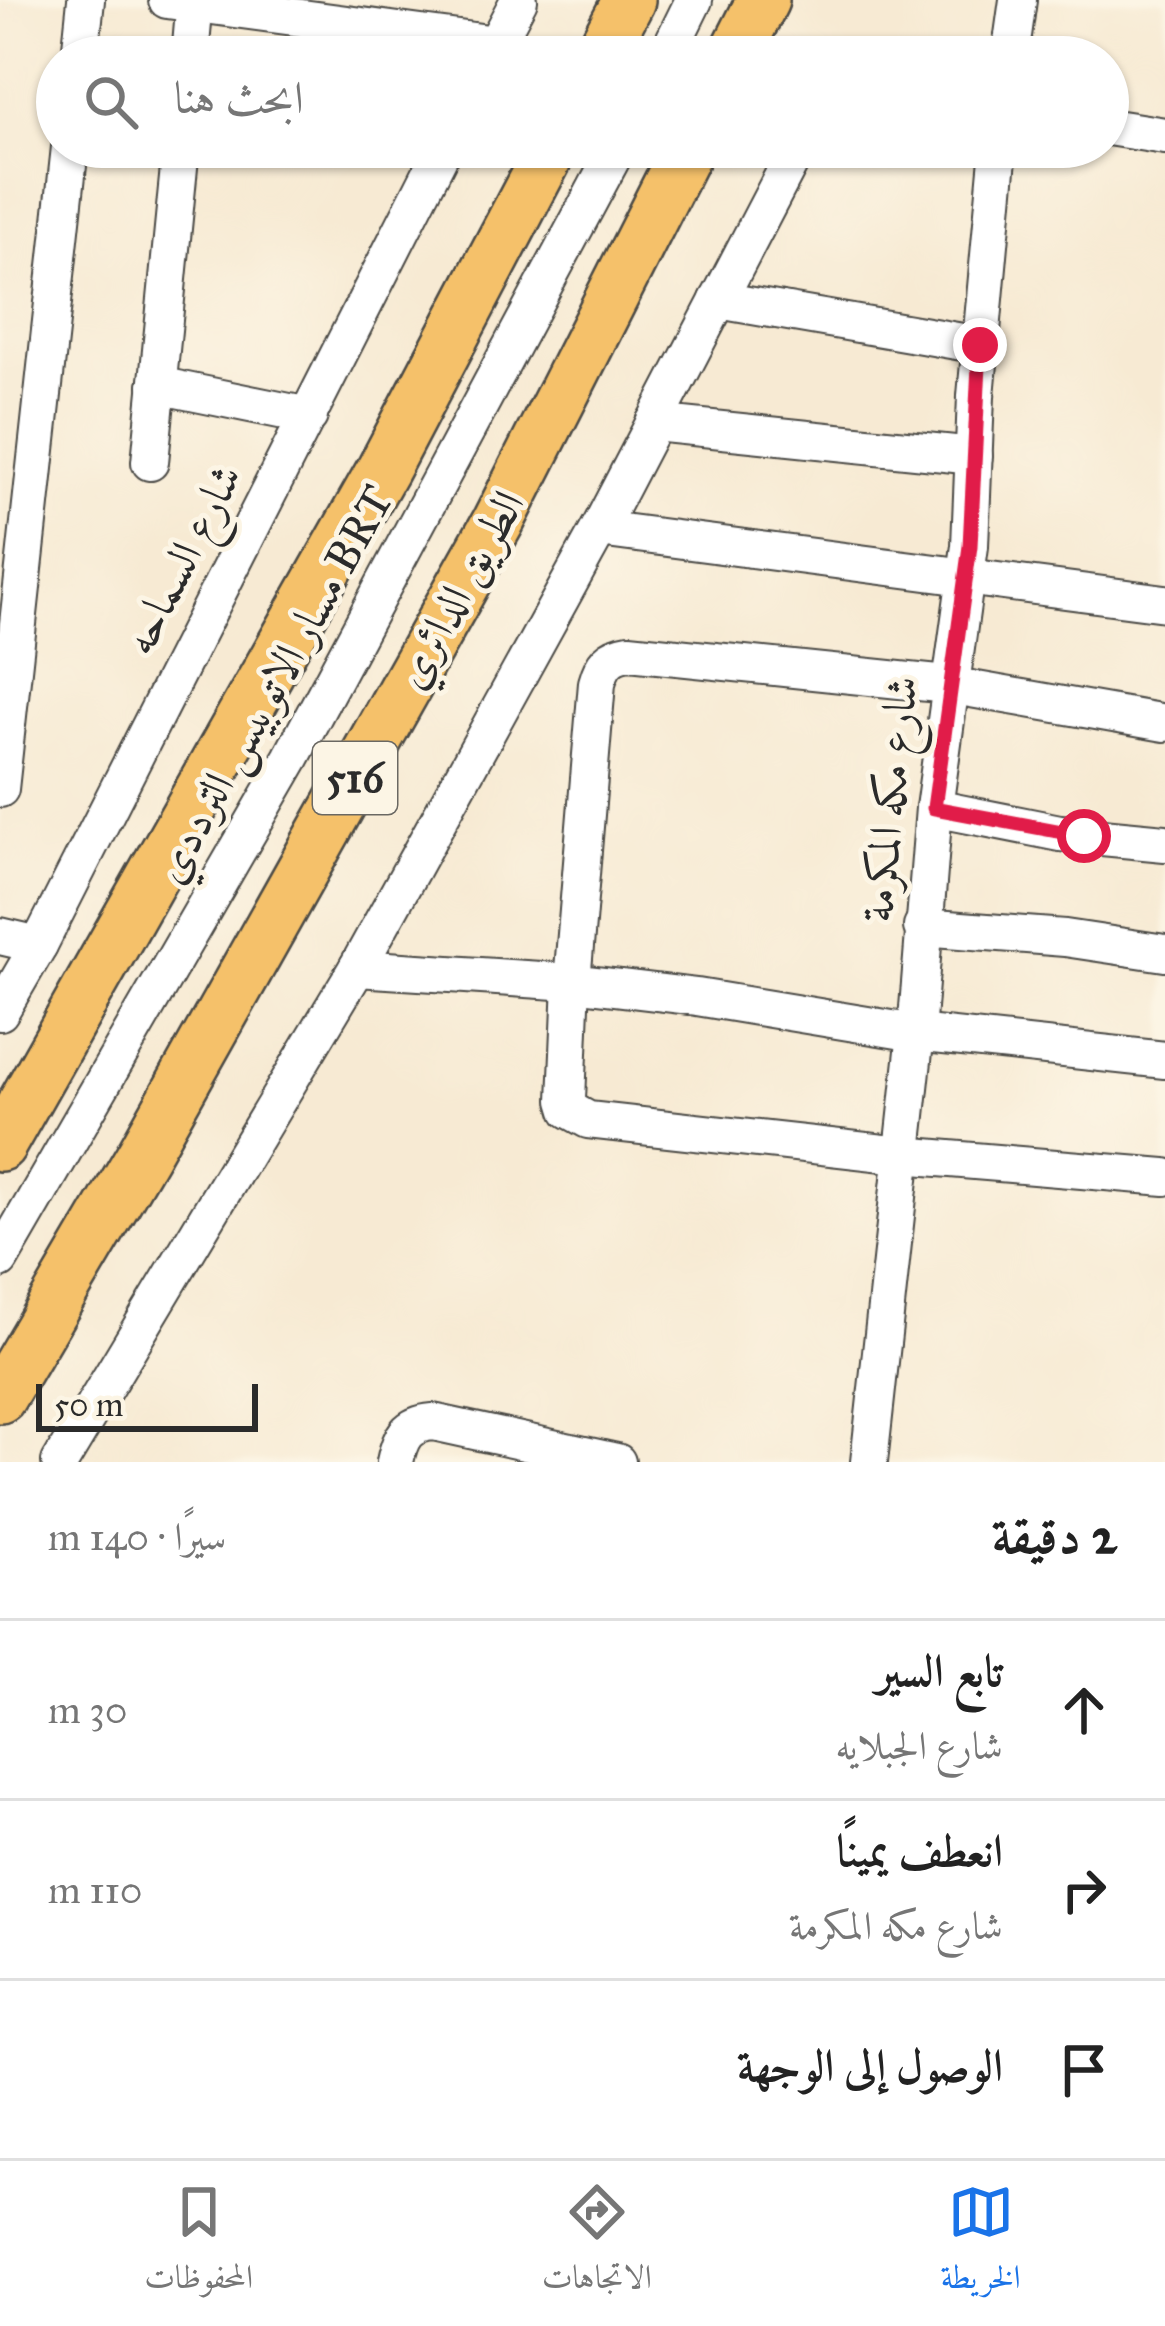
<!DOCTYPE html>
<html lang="ar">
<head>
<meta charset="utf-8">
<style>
  :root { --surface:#fff; --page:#f6f6f6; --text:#222; --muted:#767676; --line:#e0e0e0; --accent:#1a73e8 }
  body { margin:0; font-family:"IM FELL Great Primer",Amiri,serif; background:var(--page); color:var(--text); direction:rtl }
  .scale { position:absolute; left:36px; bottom:30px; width:222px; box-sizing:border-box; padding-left:12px; border:6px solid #2b2b2b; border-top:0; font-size:33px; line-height:42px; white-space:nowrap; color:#2b2b2b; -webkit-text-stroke:9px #fcf5e5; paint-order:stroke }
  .stop { position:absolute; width:36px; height:36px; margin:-27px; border:9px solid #e11d48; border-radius:50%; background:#fff }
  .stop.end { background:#e11d48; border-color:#fff; box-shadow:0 3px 12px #0008 }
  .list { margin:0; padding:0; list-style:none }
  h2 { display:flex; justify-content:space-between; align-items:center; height:156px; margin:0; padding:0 48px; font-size:51px }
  h2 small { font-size:39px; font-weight:400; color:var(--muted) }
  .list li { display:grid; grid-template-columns:78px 1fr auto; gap:36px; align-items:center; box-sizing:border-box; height:180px; padding:0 48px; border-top:3px solid var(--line) }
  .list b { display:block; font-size:45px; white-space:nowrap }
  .list p { margin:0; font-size:39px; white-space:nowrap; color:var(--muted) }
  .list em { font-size:39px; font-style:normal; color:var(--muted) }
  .icon { flex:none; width:66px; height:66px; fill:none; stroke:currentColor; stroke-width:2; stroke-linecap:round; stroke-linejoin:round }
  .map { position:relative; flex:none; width:1165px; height:1462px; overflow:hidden; direction:ltr }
  .search { position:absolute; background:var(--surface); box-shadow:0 3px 9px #0004; left:36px; right:36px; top:36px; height:132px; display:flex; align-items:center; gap:30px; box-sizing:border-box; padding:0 42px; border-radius:66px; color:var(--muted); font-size:45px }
  .sheet { height:696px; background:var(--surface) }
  nav { display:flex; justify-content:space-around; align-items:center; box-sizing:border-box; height:168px; border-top:3px solid var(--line); background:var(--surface); font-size:33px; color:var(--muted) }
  nav a { display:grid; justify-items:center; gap:6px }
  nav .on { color:var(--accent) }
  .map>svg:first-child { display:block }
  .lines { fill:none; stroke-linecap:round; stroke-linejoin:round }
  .minor-casing { stroke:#4a4844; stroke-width:40 }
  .highway-casing { stroke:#4a4844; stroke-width:56 }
  .minor { stroke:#fff; stroke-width:36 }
  .highway { stroke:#f5c16b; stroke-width:51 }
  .route { stroke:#e11d48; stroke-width:15 }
  .labels { text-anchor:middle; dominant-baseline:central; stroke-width:10; stroke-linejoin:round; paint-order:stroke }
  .shield { fill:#fcf5e5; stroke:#6a6863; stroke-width:3 }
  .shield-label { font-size:42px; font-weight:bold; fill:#2b2b2b }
  .street-label { font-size:45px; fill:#2b2b2b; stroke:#fcf5e5 }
</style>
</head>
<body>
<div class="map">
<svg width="1165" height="1462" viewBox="0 0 1165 1462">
  <rect width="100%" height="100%" fill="#fcf5e5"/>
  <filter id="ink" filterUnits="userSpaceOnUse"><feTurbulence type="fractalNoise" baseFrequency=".00833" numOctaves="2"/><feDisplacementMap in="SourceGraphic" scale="24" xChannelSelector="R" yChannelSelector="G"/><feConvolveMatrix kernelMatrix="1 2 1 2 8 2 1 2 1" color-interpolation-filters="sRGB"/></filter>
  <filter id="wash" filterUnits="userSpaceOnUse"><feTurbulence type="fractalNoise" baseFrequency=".004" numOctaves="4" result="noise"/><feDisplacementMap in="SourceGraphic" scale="48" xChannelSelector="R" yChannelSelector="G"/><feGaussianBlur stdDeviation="2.7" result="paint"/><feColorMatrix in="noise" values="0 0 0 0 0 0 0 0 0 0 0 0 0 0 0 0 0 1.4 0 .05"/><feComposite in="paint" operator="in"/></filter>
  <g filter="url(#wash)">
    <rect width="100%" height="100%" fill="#f7ead3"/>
  </g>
  <g filter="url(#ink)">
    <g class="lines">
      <defs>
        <g id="minor">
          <path d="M167,0l329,44"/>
          <path d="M80,57l6,-57"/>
          <path d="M190,57l5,-57"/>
          <path d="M489,57l30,-57"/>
          <path d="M666,57l28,-57"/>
          <path d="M1010,57l8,-57"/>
          <path d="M1108,127l57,9"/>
          <path d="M718,300l262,45"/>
          <path d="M157,385l152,31"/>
          <path d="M654,423l320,33"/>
          <path d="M150,462l31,-315"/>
          <path d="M599,529l566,74"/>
          <path d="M1165,723l-217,-38 -319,-33c-20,3 -27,12 -32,31l-25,299 -5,118 3,10 18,10 314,35 263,22"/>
          <path d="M0,789l70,-642"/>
          <path d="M934,808l126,25 105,10"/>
          <path d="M922,927l143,11 100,15"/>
          <path d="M0,936l39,9"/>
          <path d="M357,968l215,14 125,15 219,36 249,27"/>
          <path d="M0,1012l39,-67 405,-798"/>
          <path d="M0,1260l291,-502 327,-611"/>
          <path d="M60,1462l297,-494 242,-439 199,-382"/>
          <path d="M395,1462c5,-25 12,-38 38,-40l184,40"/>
          <path d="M869,1462l47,-429 18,-225 36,-262 6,-150 23,-249"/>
        </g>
        <g id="highway">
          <path d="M599,57l30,-57"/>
          <path d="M734,57l29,-57"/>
          <path d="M0,1145l383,-676 169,-322"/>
          <path d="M0,1397l143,-243 355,-632 190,-375"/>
        </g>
      </defs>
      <!-- minor casing -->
      <use href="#minor" class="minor-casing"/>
      <!-- highway casing -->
      <use href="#highway" class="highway-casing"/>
      <!-- minor -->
      <use href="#minor" class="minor"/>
      <!-- highway -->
      <use href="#highway" class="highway"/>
    </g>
  </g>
  <g class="lines" filter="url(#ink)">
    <!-- route -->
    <path class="route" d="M980,345l-10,201 -36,262 150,28"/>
  </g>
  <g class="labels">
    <!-- shield labels -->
    <rect class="shield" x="313" y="742" width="84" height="72" rx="9"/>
    <g class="shield-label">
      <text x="355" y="778">516</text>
    </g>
    <!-- street labels -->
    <g class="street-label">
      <text transform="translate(182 559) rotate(-63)">شارع السماحه</text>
      <text transform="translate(459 589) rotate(-61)">الطريق الدائري</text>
      <text transform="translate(273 684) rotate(-61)">مسار الاتوبيس الترددي BRT</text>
      <text transform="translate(889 799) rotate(-84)">شارع مكه المكرمة</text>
    </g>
  </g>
</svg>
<div class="scale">50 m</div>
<div class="stop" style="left:1084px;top:836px"></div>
<div class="stop end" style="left:980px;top:345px"></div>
<div class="search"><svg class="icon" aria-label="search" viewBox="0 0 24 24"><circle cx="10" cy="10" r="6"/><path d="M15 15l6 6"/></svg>ابحث هنا</div>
</div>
<section class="sheet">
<h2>2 دقيقة<small>سيرًا · 140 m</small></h2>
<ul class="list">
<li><svg class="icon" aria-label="ahead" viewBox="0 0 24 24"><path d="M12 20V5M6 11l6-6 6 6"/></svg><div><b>تابع السير</b><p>شارع الجبلايه</p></div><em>30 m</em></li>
<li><svg class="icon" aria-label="right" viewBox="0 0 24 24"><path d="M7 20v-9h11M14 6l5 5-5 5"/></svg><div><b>انعطف يمينًا</b><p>شارع مكه المكرمة</p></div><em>110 m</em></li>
<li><svg class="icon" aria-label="arrive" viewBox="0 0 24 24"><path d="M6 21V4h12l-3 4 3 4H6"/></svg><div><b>الوصول إلى الوجهة</b></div></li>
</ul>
</section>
<nav>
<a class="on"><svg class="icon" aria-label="map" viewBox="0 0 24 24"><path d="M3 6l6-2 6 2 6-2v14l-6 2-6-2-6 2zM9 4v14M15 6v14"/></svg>الخريطة</a>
<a><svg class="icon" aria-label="directions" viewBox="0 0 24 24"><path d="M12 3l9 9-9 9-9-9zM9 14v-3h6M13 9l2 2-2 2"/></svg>الاتجاهات</a>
<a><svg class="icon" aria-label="saved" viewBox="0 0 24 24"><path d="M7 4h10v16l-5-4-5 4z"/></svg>المحفوظات</a>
</nav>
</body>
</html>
